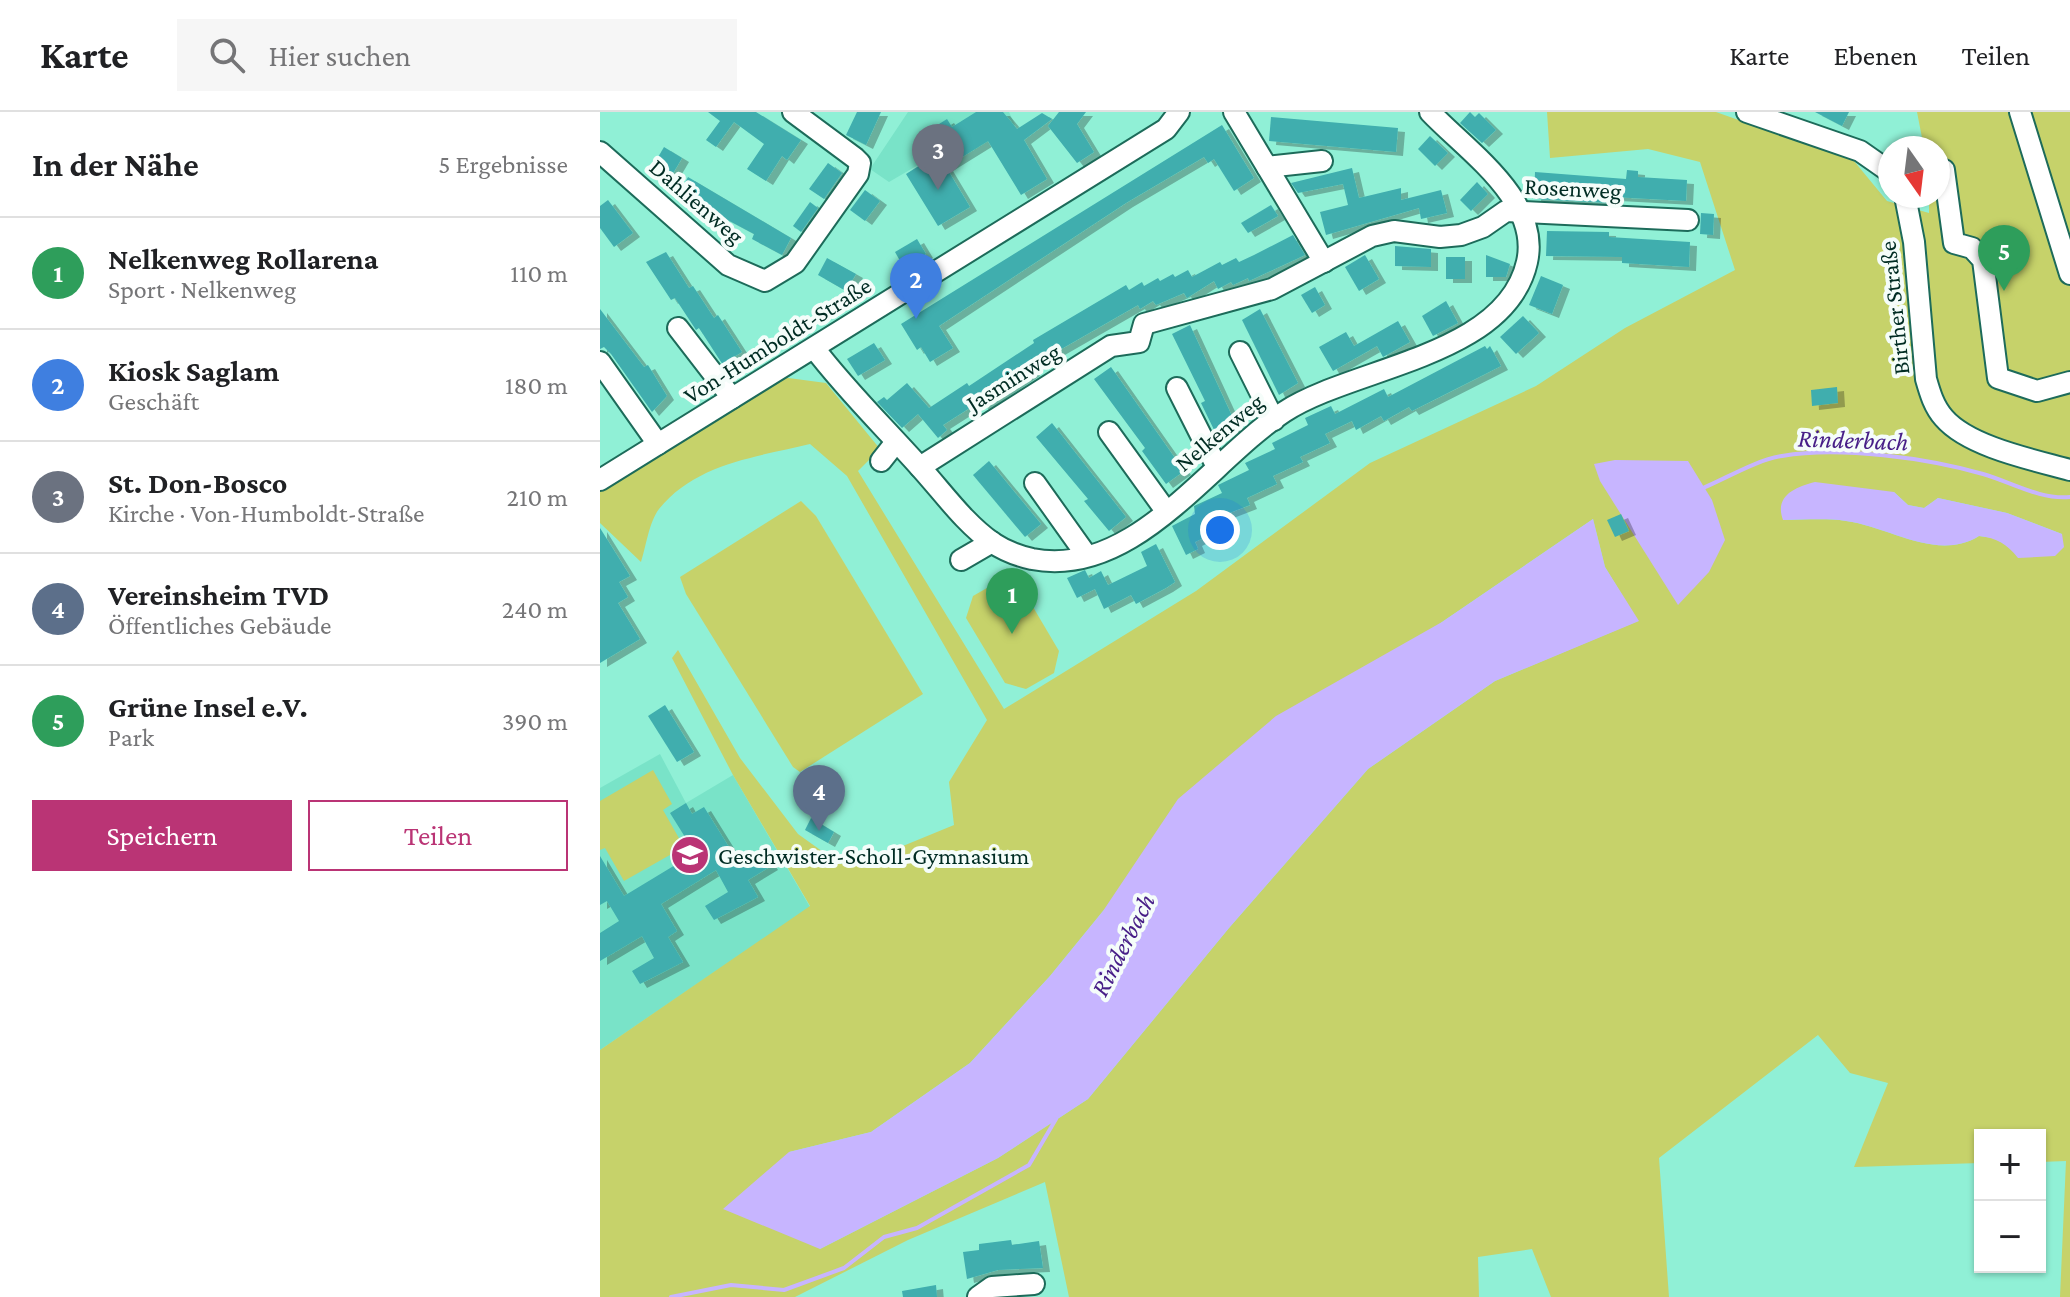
<!DOCTYPE html>
<html lang="de">
<head>
<meta charset="utf-8">
<style>
  :root { --surface:#fff; --page:#f6f6f6; --text:#202124; --muted:#757577; --line:#e0e0e0; --accent:#ba3475 }
  body { margin:0; font-family:"Crimson Pro",serif; background:var(--page); color:var(--text) }
  .controls { position:absolute; right:24px; bottom:24px; display:grid; overflow:hidden; border-radius:0px; box-shadow:0 2px 6px #0004 }
  .controls button { width:72px; height:72px; display:grid; place-items:center; padding:0; border:0; border-bottom:2px solid var(--line); background:var(--surface); color:var(--text); font:40px sans-serif }
  .compass { position:absolute; left:1278px; top:24px; width:72px; height:72px; border-radius:50%; background:var(--surface); box-shadow:0 2px 6px #0004; rotate:166deg }
  .you { position:absolute; left:620px; top:418px; width:28px; height:28px; margin:-20px; border:6px solid #fff; border-radius:50%; background:#1a73e8; box-shadow:0 0 0 12px #1a73e833 }
  .badge { display:grid; place-items:center; width:52px; height:52px; border-radius:50%; background:var(--accent); color:#fff; font-size:26px; font-weight:700 }
  .pin { position:absolute; translate:-50% -66px; filter:drop-shadow(0 2px 4px #0008) }
  .pin::after { content:''; position:absolute; top:42px; width:28px; height:24px; background:inherit; clip-path:polygon(0 0,100% 0,50% 100%) }
  .list { margin:0; padding:0; list-style:none }
  h2 { display:flex; justify-content:space-between; align-items:center; height:104px; margin:0; padding:0 32px; font-size:34px }
  h2 small { font-size:26px; font-weight:400; color:var(--muted) }
  .list li { display:grid; grid-template-columns:52px 1fr auto; gap:24px; align-items:center; box-sizing:border-box; height:112px; padding:0 32px; border-top:2px solid var(--line) }
  .list b { display:block; font-size:30px; white-space:nowrap }
  .list p { margin:0; font-size:26px; white-space:nowrap; color:var(--muted) }
  .list em { font-size:26px; font-style:normal; color:var(--muted) }
  .actions { display:flex; gap:16px; padding:24px 32px }
  .actions a { flex:1; padding:18px 0; border:2px solid var(--accent); border-radius:0px; text-align:center; font-size:28px; color:var(--accent) }
  .actions .main { background:var(--accent); color:#fff }
  .icon { flex:none; width:44px; height:44px; fill:none; stroke:currentColor; stroke-width:2; stroke-linecap:round; stroke-linejoin:round }
  .map { position:relative; flex:none; width:1470px; height:1185px; overflow:hidden }
  header { display:flex; align-items:center; gap:48px; box-sizing:border-box; height:112px; padding:0 40px; background:var(--surface); border-bottom:2px solid var(--line) }
  header strong { font-size:38px }
  nav { display:flex; gap:44px; margin-inline-start:auto; font-size:28px }
  .search { width:560px; height:72px; background:var(--page); display:flex; align-items:center; gap:20px; box-sizing:border-box; padding:0 28px; border-radius:0px; color:var(--muted); font-size:30px }
  main { display:flex }
  aside { flex:1; background:var(--surface) }
  .map>svg:first-child { display:block }
  .built { fill:#79e3c8 }
  .green { fill:#c6d26a; fill-rule:evenodd }
  .water { fill:#c7b5ff }
  .lines { fill:none; stroke-linecap:round; stroke-linejoin:round }
  .stream { stroke:#c7b5ff; stroke-width:4 }
  .building { fill:#3faeae; filter:url(#shadow) }
  .minor-casing { stroke:#1d6b5a; stroke-width:24 }
  .minor { stroke:#fff; stroke-width:20 }
  .labels { text-anchor:middle; dominant-baseline:central; stroke-width:8; stroke-linejoin:round; paint-order:stroke }
  .street-label { font-size:24px; fill:#002c23; stroke:#f5fdfa }
  .poi-label { font-size:24px; fill:#002c23; stroke:#f5fdfa; text-anchor:start }
  .water-label { font-size:26px; font-style:italic; fill:#471e87; stroke:#f5fdfa }
</style>
</head>
<body>
<header>
<strong>Karte</strong>
<div class="search"><svg class="icon" aria-label="search" viewBox="0 0 24 24"><circle cx="10" cy="10" r="6"/><path d="M15 15l6 6"/></svg>Hier suchen</div>
<nav><a>Karte</a><a>Ebenen</a><a>Teilen</a></nav>
</header>
<main>
<aside>
<h2>In der Nähe<small>5 Ergebnisse</small></h2>
<ul class="list">
<li><span class="badge" style="background:#2e9e5b">1</span><div><b>Nelkenweg Rollarena</b><p>Sport · Nelkenweg</p></div><em>110 m</em></li>
<li><span class="badge" style="background:#3f7fe0">2</span><div><b>Kiosk Saglam</b><p>Geschäft</p></div><em>180 m</em></li>
<li><span class="badge" style="background:#6b7280">3</span><div><b>St. Don-Bosco</b><p>Kirche · Von-Humboldt-Straße</p></div><em>210 m</em></li>
<li><span class="badge" style="background:#5c6f8a">4</span><div><b>Vereinsheim TVD</b><p>Öffentliches Gebäude</p></div><em>240 m</em></li>
<li><span class="badge" style="background:#2e9e5b">5</span><div><b>Grüne Insel e.V.</b><p>Park</p></div><em>390 m</em></li>
</ul>
<div class="actions"><a class="main">Speichern</a><a>Teilen</a></div>
</aside>
<div class="map">
<svg width="1470" height="1185" viewBox="0 0 1470 1185">
  <defs>
    <filter id="shadow"><feDropShadow dx="7" dy="4" stdDeviation="0" flood-color="#0004"/></filter>
  </defs>
  <rect width="100%" height="100%" fill="#90f0d6"/>
  <!-- built -->
  <g class="built">
    <path d="M308,0h101l6,13 -69,42 -9,-13 -48,28 -19,-13z"/>
    <path d="M60,642l26,49 47,-28 77,132 -210,143v-262z"/>
  </g>
  <!-- green -->
  <g class="green">
    <path d="M947,0h169l138,49 33,40 42,12v-17h9v-48h-14l-7,-36h153v1185h-10l6,-136 -26,1v-27h-60v28l-126,4 34,-84 -38,-10 -32,-38 -159,123 10,139h-118l-19,-48 -54,8 1,40h-410l-24,-115 -137,58 -113,57h-195v-247l210,-144 -77,-131 -61,-117 6,-8 62,108 58,76 42,30 41,-9 73,-30 -5,-43 38,-62 -140,-244 -37,-32c-53,13 -114,19 -151,65 -10,13 -13,38 -18,53l-41,-39v-34l181,-112 45,6 54,66 -22,22 146,238 192,-118 174,-128 166,-77 89,-58 110,-58 -35,-108 -52,-13 -98,9zM1294,380l14,13 16,3 14,-10 69,15 55,21 -52,13 -16,-9 -15,-2c-42,26 -88,-9 -133,-15 -20,-3 -42,-1 -63,-1zM993,407l12,48 33,54 -143,60 -127,88 -139,159 -141,171 -90,59 -178,91 -31,-97 82,-20 99,-69 80,-87 53,-65 339,-289z"/>
    <path d="M201,389l15,15 107,178 -123,78 -7,-5 -107,-173 -6,-17z"/>
    <path d="M394,472l26,1 39,66 -5,22 -28,16 -21,-6 -39,-65 7,-22z"/>
    <path d="M53,658l19,34 -9,6 21,37 -60,34 -19,-33 -5,2v-49z"/>
  </g>
  <!-- water -->
  <g class="water">
    <path d="M1015,348l73,1 24,39 13,40 -16,32 -31,33 -78,-124 -6,-17z"/>
    <path d="M1215,370l79,10 14,13 16,3 14,-10 69,15 55,21 2,13 -9,9 -37,2c-11,-14 -21,-20 -39,-22 -42,26 -88,-9 -133,-15 -20,-3 -42,-1 -63,-1 -9,-24 12,-33 32,-38z"/>
    <path d="M993,407l12,48 34,54 -144,60 -127,88 -139,159 -141,171 -90,59 -178,91 -97,-40 66,-57 82,-20 99,-69 80,-87 53,-65 75,-112 98,-83 166,-94z"/>
  </g>
  <g class="lines">
    <!-- stream -->
    <g class="stream">
      <path d="M1103,376c24,-10 53,-28 79,-32 58,-10 145,2 201,18 28,8 57,26 87,23"/>
      <path d="M71,1185l60,-12 53,5 60,-22 40,-31 33,-9 112,-63 27,-46"/>
    </g>
  </g>
  <!-- building -->
  <g class="building">
    <path d="M108,0h48l45,28 -14,20 -5,-4 -16,25 -19,-12 17,-25 -30,-22 -18,25 -10,-7 14,-19z"/>
    <path d="M257,0h24l-15,33 -20,-10z"/>
    <path d="M376,0h27l14,17 25,-16 10,6 -28,21 23,39 -26,16 -33,-54 -42,26 24,40 -32,19 -32,-52 30,-19 -13,-21 24,-15 5,8z"/>
    <path d="M459,0h27l-9,12 17,28 -17,11 -29,-37z"/>
    <path d="M870,0l5,5 4,-4 17,17 -14,13 -22,-20z"/>
    <path d="M1215,0h34l-7,14z"/>
    <path d="M671,5l127,11 -2,24 -127,-11z"/>
    <path d="M622,13l32,53 -20,13 -20,-32 -6,4 -4,-6 -78,46 -187,123 14,22 -23,14 -9,-15 -4,3 -16,-26z"/>
    <path d="M830,24l18,17 -13,13 -17,-17z"/>
    <path d="M64,35l18,11 -10,17 -18,-11z"/>
    <path d="M228,51l14,10 -18,26 -15,-10z"/>
    <path d="M752,56l7,30 42,-10v12l40,-10 6,23 -26,6 -2,-11 -93,27 -6,-23 28,-7 -5,-21 -45,9 -7,-10z"/>
    <path d="M1027,58l11,1v6l49,3 -1,21 -73,-4 -1,6 -78,-4 1,-27 91,7z"/>
    <path d="M88,65l103,61 -9,17 -30,-16 2,-5 -75,-40z"/>
    <path d="M877,70l11,12 -17,17 -11,-11z"/>
    <path d="M265,78l15,11 -15,20 -15,-11z"/>
    <path d="M8,88l25,33 -19,14 -14,-19v-22z"/>
    <path d="M210,90l8,6 -17,24 -8,-6z"/>
    <path d="M671,93l7,11 -30,17 -7,-10z"/>
    <path d="M1101,101l13,1 -1,21 -13,-1z"/>
    <path d="M947,119l62,1v5l81,5 -1,25 -67,-4v-6l-76,-1z"/>
    <path d="M693,123l12,20 -56,26 -1,-3 -15,7 -2,-3 -13,7 -4,-8 -27,17 -3,-5 -28,12 -3,-4 -13,8 -2,-4 -108,62 3,5 -51,34 -3,-4 -36,23 4,5 -9,8 -20,-24 -16,14 -25,-26 7,-5 3,3 20,-17 22,25 38,-25 2,3 65,-43 -1,-3 93,-55 3,5 13,-8 2,4 14,-8 2,3 13,-7 2,3 13,-7 4,7 28,-15 2,3 14,-7 3,4 15,-7z"/>
    <path d="M317,127l9,15 -22,14 -9,-16z"/>
    <path d="M795,134l36,3v18l-36,-1z"/>
    <path d="M66,140l23,36 4,-2 21,32 4,-3 24,37 -10,6 1,3 -10,4 -24,-37 -3,2 -21,-32 -4,2 -25,-38z"/>
    <path d="M765,143l14,24 -20,12 -14,-24z"/>
    <path d="M886,143l24,9 -4,13h-20z"/>
    <rect x="846" y="145" width="19" height="22"/>
    <path d="M227,146l29,16 -10,17 -28,-16z"/>
    <path d="M941,164l22,9 -11,29 -23,-9z"/>
    <path d="M715,175l10,18 -13,8 -11,-18z"/>
    <path d="M846,189l12,22 -25,13 -11,-20z"/>
    <path d="M0,197l44,58 4,-2 19,31 -15,16 -41,-58 -7,-7 -4,2z"/>
    <path d="M660,197l38,74 -19,12 -37,-75z"/>
    <path d="M923,204l16,17 -23,21 -16,-17z"/>
    <path d="M798,209l12,21 -27,15 -6,-11 -44,25 -14,-24 27,-15 8,14z"/>
    <path d="M590,213l47,102 -20,9 -16,-33 4,-2 -33,-67z"/>
    <path d="M274,231l11,17 -27,16 -11,-17z"/>
    <path d="M885,234l2,3 3,-3 11,20 -89,45 -3,-4 -25,14 -3,-5 -25,14 -4,-9 -27,13 5,9 -30,14 3,5 -30,14 4,8 -30,14 3,7 -31,12 5,11 -29,14 3,7 -12,6 -14,-29 23,-12 -1,-8 28,-13 -4,-8 31,-15 -4,-7 30,-14 -3,-6 36,-18 -3,-7 26,-12 4,8 49,-25 4,8z"/>
    <path d="M511,255l73,104 -18,13 -24,-33 3,-3 -51,-69z"/>
    <path d="M1237,275l1,16 -26,3 -1,-16z"/>
    <path d="M452,311l74,94 -17,14 -25,-30 4,-2 -52,-62z"/>
    <path d="M389,349l52,63 -16,13 -52,-62z"/>
    <path d="M1021,402l8,17 -14,6 -8,-17z"/>
    <path d="M0,416l30,48 -11,6 9,15 -10,6 22,36 -40,24z"/>
    <path d="M556,432l19,38 -9,6 -30,16 -5,-9 -27,14 -9,-20 -18,9 -10,-20 18,-8 4,8 12,-7 7,14 39,-19 -6,-14z"/>
    <path d="M65,593l29,47 -17,10 -29,-46z"/>
    <path d="M86,691l6,11 12,-7 36,58 22,-14 9,15 -23,14 10,17 -44,23 -9,-14 23,-14 -12,-22 -55,34 16,27 -9,6 15,25 -43,22 -8,-13 22,-13 -12,-22 -42,25v-28l19,-12 -12,-20 -7,4v-49l24,40 71,-43 -25,-40z"/>
    <path d="M211,706l23,14 -6,11 -23,-13z"/>
    <path d="M411,1128l1,5 27,-4 4,27 -45,2 -31,9 -4,-27 16,-2v-6z"/>
    <path d="M336,1173l1,12h-34l-1,-6z"/>
  </g>
  <g class="lines">
    <defs>
      <g id="minor">
        <path d="M634,0l90,150"/>
        <path d="M1147,0l113,39 30,21"/>
        <path d="M1420,0l50,162"/>
        <path d="M0,40l128,113 37,16 30,-18 63,-89 2,-11 -5,-5 -62,-46"/>
        <path d="M667,55l55,-6"/>
        <path d="M1338,59l6,-1 10,73 18,5 11,12 15,118 39,13 33,-9"/>
        <path d="M1305,84l9,46 12,137c4,14 8,28 18,39 25,29 90,42 126,52"/>
        <path d="M78,216l54,70"/>
        <path d="M214,236c32,42 69,78 104,117 24,26 46,58 75,78 12,8 26,13 39,16 102,20 177,-98 252,-147 68,-45 222,-55 243,-150 14,-62 -60,-111 -97,-150"/>
        <path d="M640,240l34,68"/>
        <path d="M0,250l58,82"/>
        <path d="M577,276l40,79"/>
        <path d="M509,320l57,79"/>
        <path d="M281,349l15,-19"/>
        <path d="M320,355l191,-121 28,-4 5,-18 128,-35 100,-53 22,-5 46,6 21,-2 22,-8 23,-16 182,9"/>
        <path d="M0,368l566,-351 13,-17"/>
        <path d="M435,371l52,73"/>
        <path d="M361,448l31,-18"/>
        <path d="M378,1185l14,-10 42,-3"/>
      </g>
    </defs>
    <!-- minor casing -->
    <use href="#minor" class="minor-casing"/>
    <!-- minor -->
    <use href="#minor" class="minor"/>
  </g>
  <!-- icons -->
  <defs>
    <symbol id="school-disc" viewBox="-11 -11 22 22"><circle r="9.5" fill="#ba3475" stroke="#f5fdfa"/><path d="M0-5L7-2L0 1L-7-2ZM-4 1L0 2.5L4 1V4Q0 6-4 4Z" fill="#fff"/></symbol>
  </defs>
  <g fill-rule="evenodd">
    <use href="#school-disc" x="68" y="721" width="44" height="44"/>
  </g>
  <g class="labels">
    <!-- street labels -->
    <g class="street-label">
      <text transform="translate(973 76) rotate(3)">Rosenweg</text>
      <text transform="translate(97 89) rotate(41)">Dahlienweg</text>
      <text transform="translate(1294 196) rotate(-96)">Birther Straße</text>
      <text transform="translate(177 228) rotate(-32)">Von-Humboldt-Straße</text>
      <text transform="translate(413 265) rotate(-32)">Jasminweg</text>
      <text transform="translate(619 320) rotate(-40)">Nelkenweg</text>
    </g>
    <!-- poi labels -->
    <g class="poi-label">
      <text x="118" y="743">Geschwister-Scholl-Gymnasium</text>
    </g>
    <!-- water labels -->
    <g class="water-label">
      <text transform="translate(1253 328) rotate(2)">Rinderbach</text>
      <text transform="translate(523 833) rotate(-63)">Rinderbach</text>
    </g>
  </g>
</svg>
<div class="controls">
<button>+</button>
<button>−</button>
</div>
<svg class="compass" viewBox="-18 -18 36 36"><path d="M0-13l5 13h-10z" fill="#e53935"/><path d="M0 13l5-13h-10z" fill="#757577"/></svg>
<div class="you"></div>
<div class="pin badge" style="left:412px;top:522px;background:#2e9e5b">1</div>
<div class="pin badge" style="left:316px;top:207px;background:#3f7fe0">2</div>
<div class="pin badge" style="left:338px;top:78px;background:#6b7280">3</div>
<div class="pin badge" style="left:219px;top:719px;background:#5c6f8a">4</div>
<div class="pin badge" style="left:1404px;top:179px;background:#2e9e5b">5</div>
</div>
</main>
</body>
</html>
